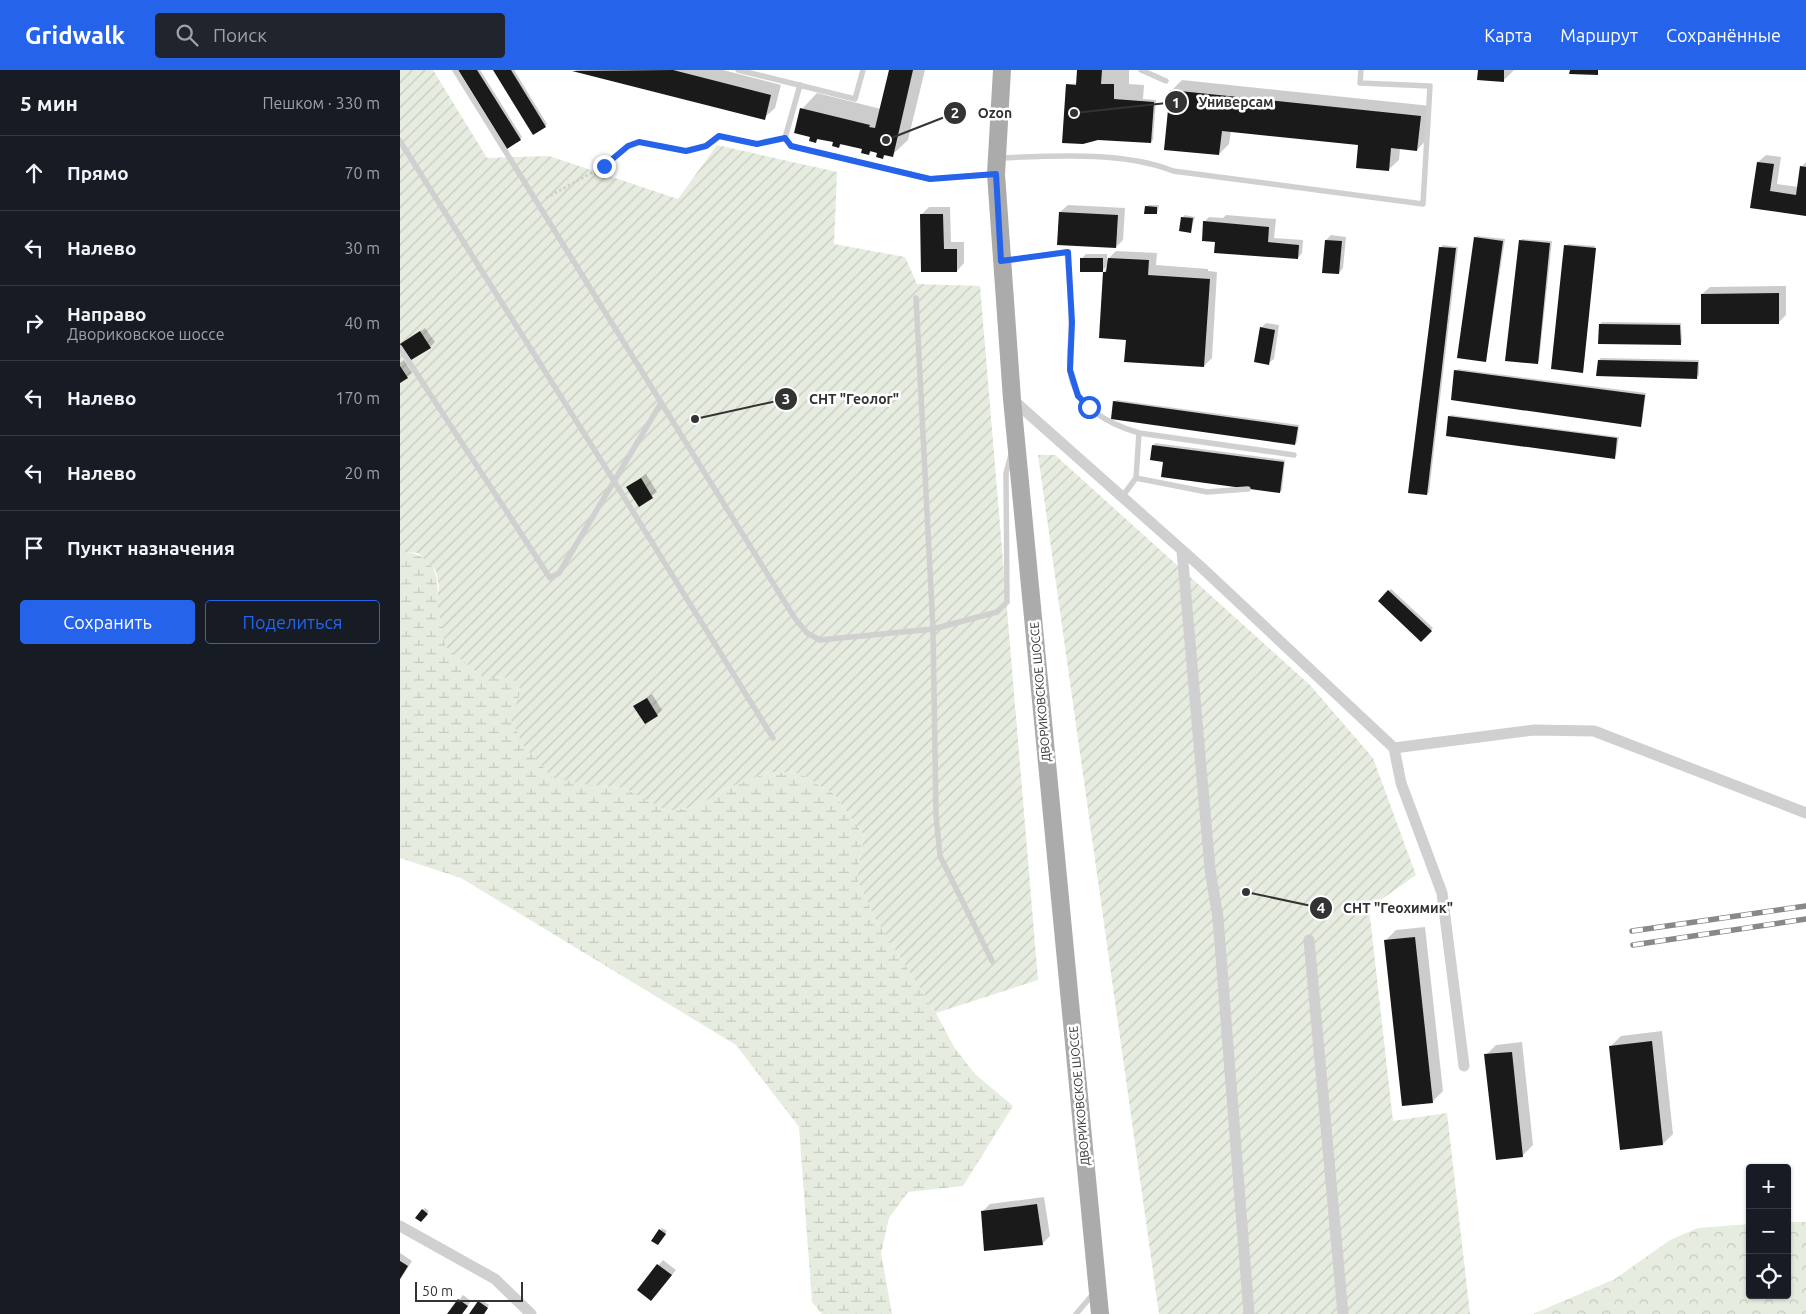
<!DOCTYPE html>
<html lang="ru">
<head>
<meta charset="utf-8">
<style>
  :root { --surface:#171b24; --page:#20242c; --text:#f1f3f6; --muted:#9ea1a6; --line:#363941; --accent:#2563eb }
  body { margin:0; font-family:Ubuntu,sans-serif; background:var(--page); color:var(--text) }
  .controls { position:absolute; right:15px; bottom:15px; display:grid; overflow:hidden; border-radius:5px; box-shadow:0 1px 4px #0004 }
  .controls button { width:45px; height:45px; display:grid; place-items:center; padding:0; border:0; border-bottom:1px solid var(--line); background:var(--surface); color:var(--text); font:25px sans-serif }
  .scale { position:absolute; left:15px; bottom:12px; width:108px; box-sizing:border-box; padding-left:5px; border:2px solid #333; border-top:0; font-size:14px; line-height:18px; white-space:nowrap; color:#333; -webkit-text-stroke:4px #fff; paint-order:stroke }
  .stop { position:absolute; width:15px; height:15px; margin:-11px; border:4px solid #2563eb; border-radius:50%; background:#fff }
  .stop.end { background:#2563eb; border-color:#fff; box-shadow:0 1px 5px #0008 }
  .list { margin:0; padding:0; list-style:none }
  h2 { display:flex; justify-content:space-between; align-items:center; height:65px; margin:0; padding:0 20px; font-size:21px }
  h2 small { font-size:16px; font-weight:400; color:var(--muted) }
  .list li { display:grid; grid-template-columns:32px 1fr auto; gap:15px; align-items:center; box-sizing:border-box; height:75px; padding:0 20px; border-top:1px solid var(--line) }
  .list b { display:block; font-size:19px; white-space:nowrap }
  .list p { margin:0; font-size:16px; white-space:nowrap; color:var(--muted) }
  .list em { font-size:16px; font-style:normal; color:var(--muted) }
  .actions { display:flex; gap:10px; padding:15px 20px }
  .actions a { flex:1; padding:11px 0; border:1px solid var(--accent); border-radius:5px; text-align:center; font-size:18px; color:var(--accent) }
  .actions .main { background:var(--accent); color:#fff }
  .icon { flex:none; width:28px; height:28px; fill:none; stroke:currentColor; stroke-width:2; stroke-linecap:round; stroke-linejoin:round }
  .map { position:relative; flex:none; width:1406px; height:1244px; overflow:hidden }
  header { display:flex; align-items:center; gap:30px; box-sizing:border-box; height:70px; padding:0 25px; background:var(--accent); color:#fff }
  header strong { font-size:24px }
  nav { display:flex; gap:28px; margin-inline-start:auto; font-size:18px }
  .search { width:350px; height:45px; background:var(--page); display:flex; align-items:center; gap:12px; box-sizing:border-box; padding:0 18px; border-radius:5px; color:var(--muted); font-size:19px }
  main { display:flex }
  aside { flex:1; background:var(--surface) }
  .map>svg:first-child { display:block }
  .forest { fill:url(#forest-crowns) }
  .wetland { fill:url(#wetland-marsh) }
  .garden { fill:url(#garden-furrows) }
  .shadow { fill:#0003 }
  .building { fill:#1a1a1a }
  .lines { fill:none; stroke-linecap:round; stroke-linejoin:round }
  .path { stroke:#cdcdcd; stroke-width:2.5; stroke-dasharray:2.5 2.5; stroke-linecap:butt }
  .lane { stroke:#d0d0d0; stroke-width:5.5 }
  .street { stroke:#d0d0d0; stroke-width:11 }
  .primary { stroke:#ababab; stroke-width:18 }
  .rail-casing { stroke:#888; stroke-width:5.5 }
  .rail { stroke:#fff; stroke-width:4; stroke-dasharray:11; stroke-linecap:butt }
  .route { stroke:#2563eb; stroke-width:6 }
  .labels { text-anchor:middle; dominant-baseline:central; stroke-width:5; stroke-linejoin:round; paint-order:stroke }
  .street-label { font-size:12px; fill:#333; stroke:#fff }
  .leader { fill:none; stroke:#333; stroke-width:2 }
  .callout-dot { fill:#333; stroke:#fff; stroke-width:2 }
  .mark-label { font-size:15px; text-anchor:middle; font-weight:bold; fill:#fff }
  .callout-label { font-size:14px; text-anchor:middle; font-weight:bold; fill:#333; stroke:#fff; stroke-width:5; stroke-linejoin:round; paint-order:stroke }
</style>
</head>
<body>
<header>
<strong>Gridwalk</strong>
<div class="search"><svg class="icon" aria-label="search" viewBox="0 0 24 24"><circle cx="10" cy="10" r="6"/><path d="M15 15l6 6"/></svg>Поиск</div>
<nav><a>Карта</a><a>Маршрут</a><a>Сохранённые</a></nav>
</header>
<main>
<aside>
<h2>5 мин<small>Пешком · 330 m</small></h2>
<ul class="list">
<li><svg class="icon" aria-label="ahead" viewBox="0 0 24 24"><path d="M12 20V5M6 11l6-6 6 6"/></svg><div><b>Прямо</b></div><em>70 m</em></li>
<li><svg class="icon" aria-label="left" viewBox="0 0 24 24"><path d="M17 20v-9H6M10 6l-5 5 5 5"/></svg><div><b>Налево</b></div><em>30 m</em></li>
<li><svg class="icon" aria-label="right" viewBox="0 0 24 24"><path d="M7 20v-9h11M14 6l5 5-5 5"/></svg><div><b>Направо</b><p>Двориковское шоссе</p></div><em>40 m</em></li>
<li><svg class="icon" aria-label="left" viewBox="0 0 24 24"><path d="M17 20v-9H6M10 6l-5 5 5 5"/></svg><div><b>Налево</b></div><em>170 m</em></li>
<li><svg class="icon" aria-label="left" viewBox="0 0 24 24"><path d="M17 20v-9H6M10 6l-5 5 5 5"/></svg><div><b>Налево</b></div><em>20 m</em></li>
<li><svg class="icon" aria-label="arrive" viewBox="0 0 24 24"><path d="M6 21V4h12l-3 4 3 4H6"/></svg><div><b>Пункт назначения</b></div></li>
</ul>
<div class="actions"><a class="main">Сохранить</a><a>Поделиться</a></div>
</aside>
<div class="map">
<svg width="1406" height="1244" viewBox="0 0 1406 1244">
  <defs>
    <pattern id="forest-crowns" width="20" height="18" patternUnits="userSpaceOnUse" patternTransform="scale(1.25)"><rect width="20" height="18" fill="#e6ecdf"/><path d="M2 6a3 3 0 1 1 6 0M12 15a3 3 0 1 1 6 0" fill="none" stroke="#c6cbc0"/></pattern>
    <pattern id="wetland-marsh" width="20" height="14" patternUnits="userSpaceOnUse" patternTransform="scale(1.25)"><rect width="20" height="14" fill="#e6ecdf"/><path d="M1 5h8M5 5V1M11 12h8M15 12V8" fill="none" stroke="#c6cbc0"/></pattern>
    <pattern id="garden-furrows" width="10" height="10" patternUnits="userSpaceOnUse" patternTransform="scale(1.25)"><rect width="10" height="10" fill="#e6ecdf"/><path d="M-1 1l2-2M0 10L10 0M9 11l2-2" fill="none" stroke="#c6cbc0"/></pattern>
  </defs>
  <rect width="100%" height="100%" fill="#fff"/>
  <!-- forest -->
  <path class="forest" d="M1387,1152h19v92h-273l82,-35 55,-39 28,-12 52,-4v71h37z"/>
  <!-- wetland -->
  <path class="wetland" d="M6,482c28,4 34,23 31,49l48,78 18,-2 12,2 74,106 35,3 43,23 28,-4 33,-19 41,-16 30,1 35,21 30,41 -7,43 16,37 63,98 18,34 21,27 38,32 -50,80 -55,6 -19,26 -8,35 11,61h-70l-10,-12 -13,-175 -63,-82 -275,-167 -61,-20v-304z"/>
  <!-- garden -->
  <g class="garden">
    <path d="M0,0h33l54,88 62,-2 129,43 39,-54 120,27 -3,72 71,13 12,27 63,2 58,694 -102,33 -63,-98 -16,-37 7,-43 -30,-41 -35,-21 -30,-1 -41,16 -33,19 -28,4 -43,-23 -35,-3 -36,-7 -30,-33 -12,-26 10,-29 -6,-10 -12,-3 -18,2 -40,-33 -8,-45 2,-15 -3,-15 -18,-18 -12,-1 -6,2z"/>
    <path d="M638,385h17l255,230 63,73 43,117 -47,33 24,213 54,-8 23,201h-311z"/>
  </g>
  <!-- shadow -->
  <g class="shadow">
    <path d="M59,0h21l42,67 -2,2z"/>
    <path d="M94,0h20l33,54 -2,2z"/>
    <path d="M174,0h149l58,15 -6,23 -11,10z"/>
    <path d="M490,0h35l-17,70 -16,15 -6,-1 -3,3 -4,-5 -7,-1 -3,3 -5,-5 -22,-6 -3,4 -5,-5 -15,-4 -3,3 -5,-5 -9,-27 15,-16 64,16z"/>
    <path d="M678,0h51v14l15,1 -1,14 13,1 -3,40 -2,2 -84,-57 10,-2z"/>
    <path d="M1079,0h35l-11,11z"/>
    <path d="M782,10l249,26 -4,33 -10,11 -17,-2 -1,12 -11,10 -29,-26 -128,-13 -2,13 -10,10 -48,-63z"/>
    <path d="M1366,85l15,2 -4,27 22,3 2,-20 5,-5v53l-54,-8 6,-45z"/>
    <path d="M668,135l57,3 -2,32 -7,7 -56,-35z"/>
    <path d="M748,135h11l-1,6 -2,2 -10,-6z"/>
    <path d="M529,137h21l1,35h13v21l-7,8 -36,-56z"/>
    <path d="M785,145l10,2 -4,14 -8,-14z"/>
    <path d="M826,145l50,4 -2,19 29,2 -1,13 -4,5 -81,-17 -13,-19 5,-5 14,1z"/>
    <path d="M931,165l15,2 -3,31 -4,5 -13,-33z"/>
    <path d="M1077,166l28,3 -19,122 -11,-123z"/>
    <path d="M1122,169l30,2 -13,120 -2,2 -17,-122z"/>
    <path d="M1168,174l27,2 -12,126 -30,-4 13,-122z"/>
    <path d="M1043,175l15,2 -29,245 -2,2 14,-247z"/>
    <path d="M716,181l41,2 -1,12 52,4v2l9,1 -5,86 -8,8 -77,-30 -23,-64 4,-7 -6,6 -21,-12 5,-5h21v6z"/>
    <path d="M1386,216v29l-7,7 -77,-28 8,-7z"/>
    <path d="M1202,252l79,1 1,19 -2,2 -80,-20z"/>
    <path d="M866,253l13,2 -5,34 -5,4 -8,-35z"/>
    <path d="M25,258l10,14 -5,5 -28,-3z"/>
    <path d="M1201,288l98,2v15l-2,2 -98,-17z"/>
    <path d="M4,290l8,13 -12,9v-19z"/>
    <path d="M1058,299l188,24 -4,30 -2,2 -184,-54z"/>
    <path d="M717,330l182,25 -2,17 -2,2 -181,-42z"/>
    <path d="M1051,345l168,22 -3,18 -2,2 -165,-40z"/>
    <path d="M755,373l130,17 -3,30 -2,2 -127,-46z"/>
    <path d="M246,404l11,18 -18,13 -11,-17z"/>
    <path d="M991,519l42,39 -12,12 -41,-39z"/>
    <path d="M252,624l10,16 -5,5 -22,-9z"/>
    <path d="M1025,857l18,164 -11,11 -46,-162 10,-10z"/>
    <path d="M1262,961l11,103 -10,10 -52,-98 10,-10z"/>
    <path d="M1122,972l11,103 -11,11 -36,-101 10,-10z"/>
    <path d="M644,1127l6,39 -8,8 -60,-32 8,-8z"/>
    <path d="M25,1138l4,3 -8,10 -4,-4z"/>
    <path d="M262,1158l5,3 -7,10v-11z"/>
    <path d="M0,1183l12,8 -12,19z"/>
    <path d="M263,1190l13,10 -20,25 -18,-6z"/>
    <path d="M63,1225l8,6 -9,13h-13z"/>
    <path d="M81,1230l8,5 -5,9 -5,-12z"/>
  </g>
  <!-- building -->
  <g class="building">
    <path d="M58,0h19l44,70 -14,9z"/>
    <path d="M93,0h18l35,57 -13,8z"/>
    <path d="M273,0l98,25 -6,25 -193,-49z"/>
    <path d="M489,0h24l-20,87 -9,-2 -1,4 -7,-2 1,-4 -7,-2 -1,4 -8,-2 1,-4 -22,-5 -1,4 -7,-2 1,-4 -16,-3 -1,4 -7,-2 1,-4 -16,-4 6,-25 70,17 -1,2 6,1z"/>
    <path d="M677,0h25l-1,14h13v15l40,3 -3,41 -53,-3 -15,4 -21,-1 4,-59 10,1z"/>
    <path d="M1078,0h26v12l-27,-2z"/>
    <path d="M1170,0h28v5l-29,-1z"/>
    <path d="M770,20l251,26 -4,35 -26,-3 -2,23 -33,-3 2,-23 -136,-14 -3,24 -55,-5z"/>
    <path d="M1357,92l17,2 -4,27 26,4 4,-29 6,1v49l-56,-8z"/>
    <path d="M745,136l12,1v7h-13z"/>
    <path d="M659,142l59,3 -2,33 -59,-3z"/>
    <path d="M520,144h23l1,35h13v23h-36z"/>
    <path d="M781,147l12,1 -2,15 -12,-2z"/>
    <path d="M803,151l66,6 -1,15 31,3 -1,14 -84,-6 1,-11 -13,-1z"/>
    <path d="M1074,167l29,4 -17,121 -29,-4z"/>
    <path d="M925,170l17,1 -3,33 -17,-1z"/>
    <path d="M1119,170l31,3 -12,121 -33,-3z"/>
    <path d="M1164,175l32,3 -13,125 -32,-4z"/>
    <path d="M1039,177l17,1 -29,247 -19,-2z"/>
    <rect x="680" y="188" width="23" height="14"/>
    <path d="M708,188l41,2 -1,15 62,4 -6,88 -80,-5 2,-22 -27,-2 4,-66h3z"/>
    <path d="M1379,223v31h-78v-30z"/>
    <path d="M1199,254l81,1 1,20 -83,-1z"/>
    <path d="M860,257l15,3 -6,35 -15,-3z"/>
    <path d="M20,261l11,17 -20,12 -11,-16z"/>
    <path d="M1198,290l100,2 -1,17 -101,-3z"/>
    <path d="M0,296l8,12 -8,5z"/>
    <path d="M1054,300l191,25 -4,32 -190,-27z"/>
    <path d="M713,331l185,26 -3,18 -184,-26z"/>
    <path d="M1048,346l169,22 -2,21 -169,-23z"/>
    <path d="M752,375l132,17 -4,31 -119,-16 2,-15 -13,-2z"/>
    <path d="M241,408l12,20 -14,9 -13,-20z"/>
    <path d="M988,520l44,41 -11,11 -43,-41z"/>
    <path d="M247,628l11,18 -13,8 -12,-18z"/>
    <path d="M1015,867l18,166 -31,3 -18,-166z"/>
    <path d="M1252,971l11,104 -43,5 -11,-104z"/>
    <path d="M1112,982l11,105 -27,3 -12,-106z"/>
    <path d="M637,1134l6,41 -59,6 -3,-40z"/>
    <path d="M22,1139l6,5 -7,8 -6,-4z"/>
    <path d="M259,1159l7,5 -8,11 -7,-4z"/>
    <path d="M0,1191l8,5 -8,13z"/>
    <path d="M257,1194l15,11 -21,26 -14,-11z"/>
    <path d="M58,1229l10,7 -6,8h-15z"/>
    <path d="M78,1231l10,7 -4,6h-15z"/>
  </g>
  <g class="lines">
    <!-- path -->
    <path class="path" d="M146,128l58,-32 24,-20 11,-4 47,9 20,-5 13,-10 38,8 19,-4"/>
    <!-- lane -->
    <g class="lane">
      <path d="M55,0l339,547 13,16 13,7 113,-11 64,-17 10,-10 -1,-129 5,-18"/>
      <path d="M338,0l117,29 8,-29"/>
      <path d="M741,0l25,11"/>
      <path d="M400,15l-15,53 6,8 139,33 64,-5"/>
      <path d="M0,71l214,340 159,257"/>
      <path d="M598,88c54,-2 125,-7 175,13l250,33 7,-118 -70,-3 1,-13"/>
      <path d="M604,191l63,-9c2,23 4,46 4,69 1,16 -3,33 -1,50 4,35 38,53 69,62l155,22"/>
      <path d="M516,228l17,331 3,186 4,41 52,105"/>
      <path d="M0,278l150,230 9,-5 102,-170"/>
      <path d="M736,408l3,-45"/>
      <path d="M722,427l14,-19 71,14 41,-3"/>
      <path d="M676,1244l18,-21"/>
    </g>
    <!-- street -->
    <g class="street">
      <path d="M612,329l188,167 194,182 140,-18 60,1 212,82"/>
      <path d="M782,481l28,318 8,49 31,396"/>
      <path d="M994,678l7,35 41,110 22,173"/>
      <path d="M909,870l34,374"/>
      <path d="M0,1156l95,53 36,35"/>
    </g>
    <!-- primary -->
    <path class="primary" d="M602,0l-6,104 16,225 88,915"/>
    <defs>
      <g id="rail">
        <path d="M1232,861l174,-25"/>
        <path d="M1233,875l173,-26"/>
      </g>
    </defs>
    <!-- rail casing -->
    <use href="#rail" class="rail-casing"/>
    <!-- rail -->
    <use href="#rail" class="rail"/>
  </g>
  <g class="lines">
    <!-- route -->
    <path class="route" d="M204,96l24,-20 11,-4 47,9 20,-5 13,-10 38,8 28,-6 6,8 139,33 66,-5 5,87 67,-9 4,70 -2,48 8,26 11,11"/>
  </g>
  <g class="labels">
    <!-- street labels -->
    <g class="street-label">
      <text transform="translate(640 622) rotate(-95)">ДВОРИКОВСКОЕ ШОССЕ</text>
      <text transform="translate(679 1026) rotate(-95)">ДВОРИКОВСКОЕ ШОССЕ</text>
    </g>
  </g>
  <!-- callouts -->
  <path class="leader" d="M674 43L776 32M486 70L555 43M295 349L386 329M846 822L921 838"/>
  <g class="callout-dot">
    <circle cx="674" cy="43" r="5"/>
    <circle cx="486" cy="70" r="5"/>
    <circle cx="295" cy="349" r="5"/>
    <circle cx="846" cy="822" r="5"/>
    <circle cx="776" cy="32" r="12"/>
    <circle cx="555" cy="43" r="12"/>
    <circle cx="386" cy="329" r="12"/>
    <circle cx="921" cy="838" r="12"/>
  </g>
  <g class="mark-label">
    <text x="776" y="38">1</text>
    <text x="555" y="48">2</text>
    <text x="386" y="334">3</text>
    <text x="921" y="843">4</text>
  </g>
  <g class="callout-label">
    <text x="836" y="37">Универсам</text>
    <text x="595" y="48">Ozon</text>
    <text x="454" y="334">СНТ "Геолог"</text>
    <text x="998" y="843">СНТ "Геохимик"</text>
  </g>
</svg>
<div class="controls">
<button>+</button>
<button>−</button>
<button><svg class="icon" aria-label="locate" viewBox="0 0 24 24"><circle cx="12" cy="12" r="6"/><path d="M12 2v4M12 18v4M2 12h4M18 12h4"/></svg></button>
</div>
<div class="scale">50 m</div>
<div class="stop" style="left:689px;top:337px"></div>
<div class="stop end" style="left:204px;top:96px"></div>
</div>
</main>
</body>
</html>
